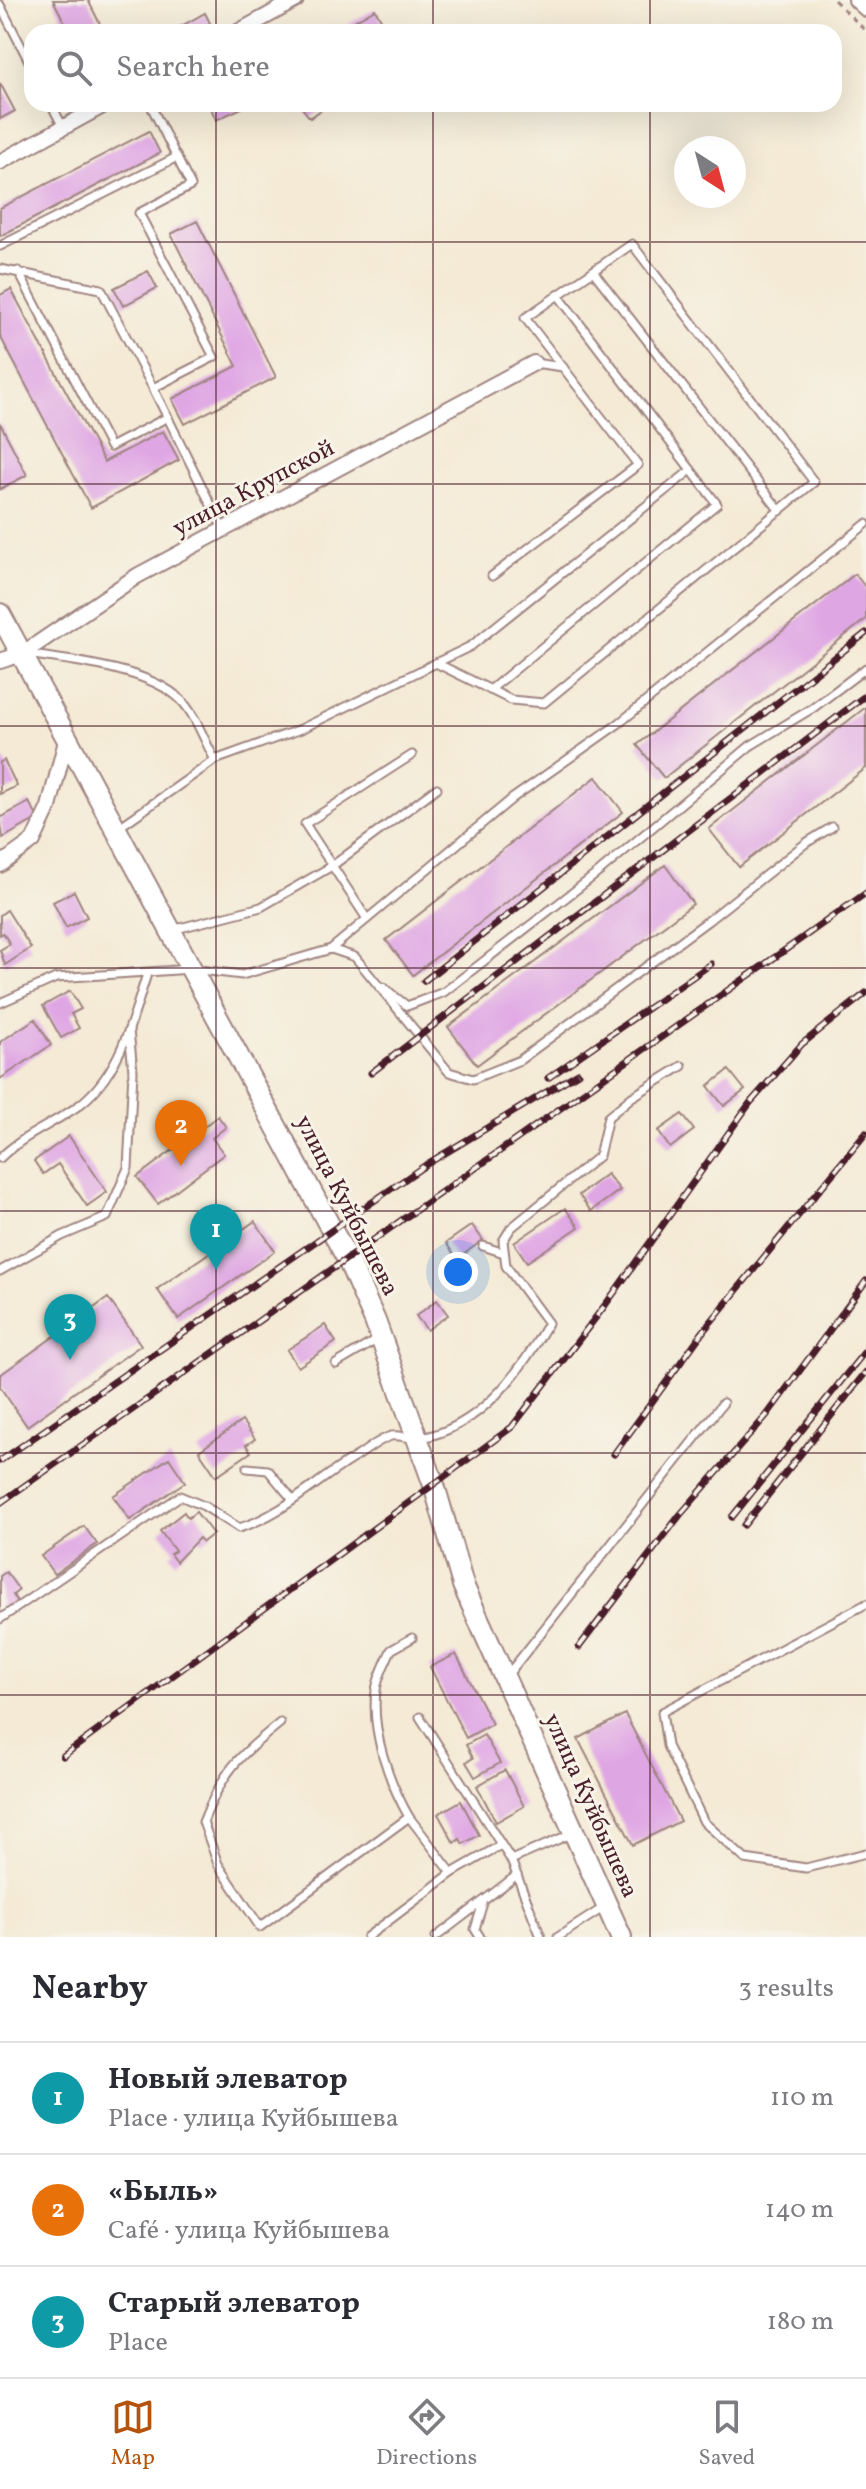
<!DOCTYPE html>
<html lang="en">
<head>
<meta charset="utf-8">
<style>
  :root { --surface:#fff; --page:#f2f2f3; --text:#2b2b33; --muted:#7c7c81; --line:#e1e1e2; --accent:#b45309 }
  body { margin:0; font-family:Vollkorn,serif; background:var(--page); color:var(--text) }
  .compass { position:absolute; left:674px; top:136px; width:72px; height:72px; border-radius:50%; background:var(--surface); box-shadow:0 8px 32px #0002; rotate:144deg }
  .you { position:absolute; left:458px; top:1272px; width:28px; height:28px; margin:-20px; border:6px solid #fff; border-radius:50%; background:#1a73e8; box-shadow:0 0 0 12px #1a73e833 }
  .badge { display:grid; place-items:center; width:52px; height:52px; border-radius:50%; background:var(--accent); color:#fff; font-size:26px; font-weight:700 }
  .pin { position:absolute; translate:-50% -66px; filter:drop-shadow(0 2px 4px #0008) }
  .pin::after { content:''; position:absolute; top:42px; width:28px; height:24px; background:inherit; clip-path:polygon(0 0,100% 0,50% 100%) }
  .list { margin:0; padding:0; list-style:none }
  h2 { display:flex; justify-content:space-between; align-items:center; height:104px; margin:0; padding:0 32px; font-size:34px }
  h2 small { font-size:26px; font-weight:400; color:var(--muted) }
  .list li { display:grid; grid-template-columns:52px 1fr auto; gap:24px; align-items:center; box-sizing:border-box; height:112px; padding:0 32px; border-top:2px solid var(--line) }
  .list b { display:block; font-size:30px; white-space:nowrap }
  .list p { margin:0; font-size:26px; white-space:nowrap; color:var(--muted) }
  .list em { font-size:26px; font-style:normal; color:var(--muted) }
  .icon { flex:none; width:44px; height:44px; fill:none; stroke:currentColor; stroke-width:2; stroke-linecap:round; stroke-linejoin:round }
  .map { position:relative; flex:none; width:866px; height:1937px; overflow:hidden }
  .search { position:absolute; background:var(--surface); box-shadow:0 8px 32px #0002; left:24px; right:24px; top:24px; height:88px; display:flex; align-items:center; gap:20px; box-sizing:border-box; padding:0 28px; border-radius:24px; color:var(--muted); font-size:30px }
  .sheet { height:440px; background:var(--surface) }
  nav { display:flex; justify-content:space-around; align-items:center; box-sizing:border-box; height:112px; border-top:2px solid var(--line); background:var(--surface); font-size:22px; color:var(--muted) }
  nav a { display:grid; justify-items:center; gap:4px }
  nav .on { color:var(--accent) }
  .map>svg:first-child { display:block }
  .building { fill:#dfa6e4 }
  .lines { fill:none; stroke-linecap:round; stroke-linejoin:round }
  .lane-casing { stroke:#9f8480; stroke-width:11 }
  .street-casing { stroke:#9f8480; stroke-width:18 }
  .secondary-casing { stroke:#9f8480; stroke-width:24 }
  .path { stroke:#9f8480; stroke-width:3; stroke-dasharray:6 6; stroke-linecap:butt }
  .lane { stroke:#fff; stroke-width:7 }
  .street { stroke:#fff; stroke-width:14 }
  .secondary { stroke:#fff; stroke-width:20 }
  .rail-casing { stroke:#4a1f2b; stroke-width:7 }
  .rail { stroke:#f7f3e8; stroke-width:4; stroke-dasharray:12; stroke-linecap:butt }
  .grid { fill:none; stroke:#4a1f2b; stroke-width:2; stroke-opacity:0.55 }
  .labels { text-anchor:middle; dominant-baseline:central; stroke-width:6; stroke-linejoin:round; paint-order:stroke }
  .street-label { font-size:24px; fill:#4a1f2b; stroke:#f7f3e8 }
</style>
</head>
<body>
<div class="map">
<svg width="866" height="1937" viewBox="0 0 866 1937">
  <rect width="100%" height="100%" fill="#f7f3e8"/>
  <filter id="ink" filterUnits="userSpaceOnUse"><feTurbulence type="fractalNoise" baseFrequency=".0125" numOctaves="2"/><feDisplacementMap in="SourceGraphic" scale="16" xChannelSelector="R" yChannelSelector="G"/><feConvolveMatrix kernelMatrix="1 2 1 2 8 2 1 2 1" color-interpolation-filters="sRGB"/></filter>
  <filter id="wash" filterUnits="userSpaceOnUse"><feTurbulence type="fractalNoise" baseFrequency=".006" numOctaves="4" result="noise"/><feDisplacementMap in="SourceGraphic" scale="32" xChannelSelector="R" yChannelSelector="G"/><feGaussianBlur stdDeviation="1.8" result="paint"/><feColorMatrix in="noise" values="0 0 0 0 0 0 0 0 0 0 0 0 0 0 0 0 0 1.4 0 .05"/><feComposite in="paint" operator="in"/></filter>
  <g filter="url(#wash)">
    <rect width="100%" height="100%" fill="#f4ead5"/>
    <g id="blocks">
      <!-- building -->
      <g class="building">
        <path d="M53,0h35l16,32h-34z"/>
        <path d="M375,9l13,23h-53z"/>
        <path d="M205,13l5,10 -16,9h-23z"/>
        <path d="M0,83l15,28 -15,8z"/>
        <path d="M209,104h41l-34,16z"/>
        <path d="M299,104h30l-19,14z"/>
        <path d="M149,131l11,22 -160,83v-28z"/>
        <path d="M197,221l79,156 -91,47 -13,-25 65,-33 -66,-132z"/>
        <path d="M148,271l9,17 -34,18 -9,-18z"/>
        <path d="M11,289l93,173 59,-31 16,29 -88,48 -91,-172v-41z"/>
        <path d="M0,423l27,52 -27,14z"/>
        <path d="M855,574l11,14v31l-202,159 -27,-33z"/>
        <path d="M866,707v61l-127,99 -30,-38z"/>
        <path d="M4,760l13,26 -17,8v-32z"/>
        <path d="M596,777l27,35 -210,163 -27,-35z"/>
        <path d="M29,802l9,16 -35,20 -3,-20z"/>
        <path d="M665,865l28,39 -216,161 -29,-38z"/>
        <path d="M74,891l13,26 -21,11 -13,-26z"/>
        <path d="M7,910l24,38 -26,17 -5,-15 10,-6 -7,-11 -3,2v-20z"/>
        <path d="M70,991l11,18 -10,5 8,14 -18,10 -18,-32z"/>
        <path d="M35,1019l16,26 -51,34v-37z"/>
        <path d="M729,1070l16,20 -21,16 -16,-20z"/>
        <path d="M682,1114l12,16 -24,18 -12,-17z"/>
        <path d="M218,1116l8,11 -14,11 12,16 -66,50 -21,-27z"/>
        <path d="M69,1136l38,56 -20,14 -29,-42 -15,10 -9,-13z"/>
        <path d="M607,1174l13,16 -29,21 -12,-16z"/>
        <path d="M565,1208l14,19 -52,35 -13,-19z"/>
        <path d="M255,1221l20,30 -97,68 -21,-30z"/>
        <path d="M472,1225l11,15 -26,19 -11,-16z"/>
        <path d="M108,1298l33,47 -114,81 -27,-39v-12z"/>
        <path d="M437,1300l11,15 -21,15 -11,-14z"/>
        <path d="M325,1325l11,17 -38,25 -11,-17z"/>
        <path d="M242,1421l13,18 -9,6 5,7 -35,24 -17,-25z"/>
        <path d="M169,1458l16,24 -55,38 -17,-24z"/>
        <path d="M184,1512l4,6 8,-6 17,22 -10,8 -4,-4 -23,24 -6,-8 5,-3 -15,-20z"/>
        <path d="M84,1526l13,18 -43,30 -13,-18z"/>
        <path d="M6,1572l13,18 -6,5 5,8 -18,13v-40z"/>
        <path d="M456,1654l36,70 -26,14 -36,-71z"/>
        <path d="M625,1714l55,107 -47,24 -55,-106z"/>
        <path d="M484,1735l16,28 -25,14 -9,-15 7,-4 -7,-13z"/>
        <path d="M505,1770l19,36 -28,16 -19,-36z"/>
        <path d="M461,1801l18,34 -16,9 -3,-5 -6,4 -16,-29z"/>
      </g>
    </g>
  </g>
  <g filter="url(#ink)">
    <use href="#blocks" fill-opacity="0" stroke="#9f8480" stroke-width="2"/>
    <g class="lines">
      <defs>
        <g id="lane">
          <path d="M0,5l32,62"/>
          <path d="M51,104l12,23"/>
          <path d="M150,104l41,82 -52,27 75,144 -61,31 70,141"/>
          <path d="M0,246l177,-89"/>
          <path d="M0,269l101,20 52,99"/>
          <path d="M18,271l92,176 58,-30"/>
          <path d="M593,271l187,240"/>
          <path d="M534,363l29,4"/>
          <path d="M25,654c42,6 124,14 156,46 14,14 24,42 34,60"/>
          <path d="M436,663l35,-17 220,-176"/>
          <path d="M490,690l227,-186 -159,-209"/>
          <path d="M118,828l97,-68 86,-31 135,-66 75,37 33,3 270,-221 -182,-238 -107,74 113,147 -146,111"/>
          <path d="M367,919l-62,-95 107,-69"/>
          <path d="M172,930l89,-23 71,-41 105,-78"/>
          <path d="M331,949l182,-151 105,-74 248,-200"/>
          <path d="M383,987l24,19 37,-14 155,-120 151,-126 63,-38 53,-40"/>
          <path d="M0,1003l56,-25 136,-9 50,6 89,-26 24,8 94,115 24,7 47,-19 189,-140 97,-77 26,-16"/>
          <path d="M0,1158c22,-22 53,-34 78,-52 42,-31 54,-86 69,-132"/>
          <path d="M483,1246l18,6"/>
          <path d="M0,1271l62,-35 45,-19 21,-49 5,-97 -4,-41"/>
          <path d="M336,1364l42,-25"/>
          <path d="M247,1468l21,2 25,30"/>
          <path d="M866,1604l-204,108 5,34 37,76 41,37 61,9 60,-15"/>
          <path d="M0,1619l180,-123 24,10 35,22c46,-14 79,-50 120,-73 9,-6 21,-16 32,-19 9,-2 20,4 30,2 59,-11 99,-65 127,-115l-42,-57 -3,-25 8,-13 88,-72 9,-39 24,-20 50,-31"/>
          <path d="M506,1677l217,-274"/>
          <path d="M420,1717l91,143 62,-27"/>
          <path d="M280,1723c-43,35 -56,46 -77,99l15,42 42,63 149,-110 43,56 49,-28"/>
          <path d="M409,1817c-20,-35 -38,-85 -33,-126 1,-13 10,-29 15,-41l21,-12"/>
          <path d="M511,1860l30,77"/>
          <path d="M367,1937l85,-64"/>
          <path d="M436,1937l81,-62"/>
          <path d="M480,1937l-5,-8 8,-26"/>
          <path d="M558,1937l48,-31"/>
        </g>
        <g id="street">
          <path d="M856,0l10,9"/>
          <path d="M238,32l58,-32"/>
          <path d="M0,162l106,-58"/>
          <path d="M0,661l22,-7 115,-78 397,-213"/>
          <path d="M0,865l33,-24 16,-34 18,-70"/>
        </g>
        <path id="secondary" d="M0,614l348,646 27,61 59,164 29,100 158,352"/>
      </defs>
      <!-- lane casing -->
      <use href="#lane" class="lane-casing"/>
      <!-- street casing -->
      <use href="#street" class="street-casing"/>
      <!-- secondary casing -->
      <use href="#secondary" class="secondary-casing"/>
      <!-- path -->
      <path class="path" d="M834,0l32,31"/>
      <!-- lane -->
      <use href="#lane" class="lane"/>
      <!-- street -->
      <use href="#street" class="street"/>
      <!-- secondary -->
      <use href="#secondary" class="secondary"/>
      <defs>
        <g id="rail">
          <path d="M424,981l442,-348"/>
          <path d="M371,1073l495,-378"/>
          <path d="M548,1078l163,-114"/>
          <path d="M614,1454l91,-125 161,-196"/>
          <path d="M0,1461l427,-297 151,-91"/>
          <path d="M0,1503l866,-610"/>
          <path d="M732,1517l134,-167"/>
          <path d="M744,1525l122,-153"/>
          <path d="M579,1647l101,-132 87,-100 99,-134"/>
          <path d="M63,1756l449,-329 94,-123 144,-201 52,-59 64,-51"/>
        </g>
      </defs>
      <!-- rail casing -->
      <use href="#rail" class="rail-casing"/>
      <!-- rail -->
      <use href="#rail" class="rail"/>
    </g>
  </g>
  <!-- grid -->
  <path class="grid" d="M216,0v32M433,0v32M650,0v32M216,104v1833M433,104v1833M650,104v1833M0,242h866M0,484h866M0,726h866M0,968h866M0,1211h866M0,1453h866M0,1695h866"/>
  <g class="labels">
    <!-- street labels -->
    <g class="street-label">
      <text transform="translate(254 489) rotate(-28)">улица Крупской</text>
      <text transform="translate(346 1206) rotate(63)">улица Куйбышева</text>
      <text transform="translate(590 1806) rotate(66)">улица Куйбышева</text>
    </g>
  </g>
</svg>
<svg class="compass" viewBox="-18 -18 36 36"><path d="M0-13l5 13h-10z" fill="#e53935"/><path d="M0 13l5-13h-10z" fill="#7c7c81"/></svg>
<div class="you"></div>
<div class="pin badge" style="left:216px;top:1270px;background:#0f9aa8">1</div>
<div class="pin badge" style="left:181px;top:1166px;background:#e8710a">2</div>
<div class="pin badge" style="left:70px;top:1360px;background:#0f9aa8">3</div>
<div class="search"><svg class="icon" aria-label="search" viewBox="0 0 24 24"><circle cx="10" cy="10" r="6"/><path d="M15 15l6 6"/></svg>Search here</div>
</div>
<section class="sheet">
<h2>Nearby<small>3 results</small></h2>
<ul class="list">
<li><span class="badge" style="background:#0f9aa8">1</span><div><b>Новый элеватор</b><p>Place · улица Куйбышева</p></div><em>110 m</em></li>
<li><span class="badge" style="background:#e8710a">2</span><div><b>«Быль»</b><p>Café · улица Куйбышева</p></div><em>140 m</em></li>
<li><span class="badge" style="background:#0f9aa8">3</span><div><b>Старый элеватор</b><p>Place</p></div><em>180 m</em></li>
</ul>
</section>
<nav>
<a class="on"><svg class="icon" aria-label="map" viewBox="0 0 24 24"><path d="M3 6l6-2 6 2 6-2v14l-6 2-6-2-6 2zM9 4v14M15 6v14"/></svg>Map</a>
<a><svg class="icon" aria-label="directions" viewBox="0 0 24 24"><path d="M12 3l9 9-9 9-9-9zM9 14v-3h6M13 9l2 2-2 2"/></svg>Directions</a>
<a><svg class="icon" aria-label="saved" viewBox="0 0 24 24"><path d="M7 4h10v16l-5-4-5 4z"/></svg>Saved</a>
</nav>
</body>
</html>
